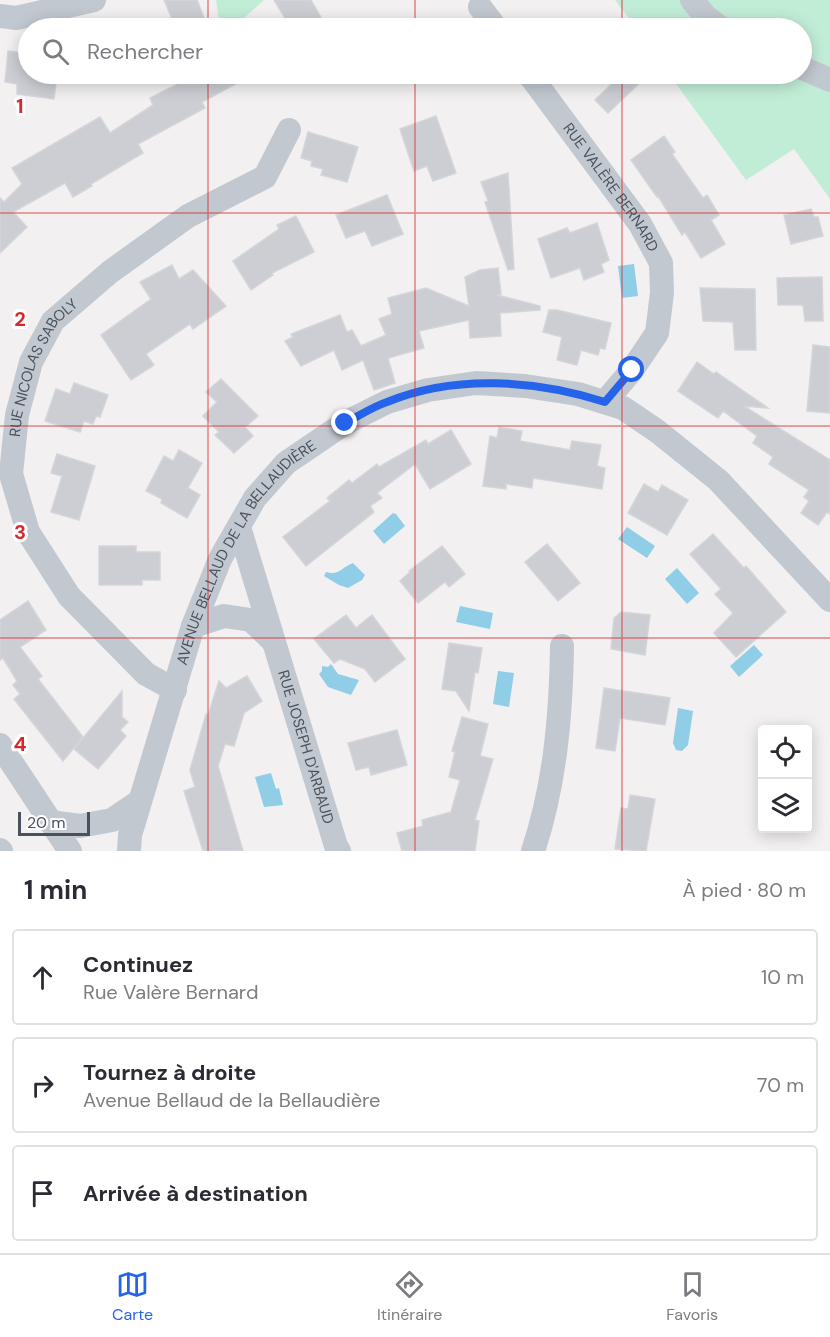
<!DOCTYPE html>
<html lang="fr">
<head>
<meta charset="utf-8">
<style>
  :root { --surface:#fff; --page:#f2f2f3; --text:#2b2b33; --muted:#7c7c81; --line:#e1e1e2; --accent:#2563eb }
  body { margin:0; font-family:"DM Sans",sans-serif; background:var(--page); color:var(--text) }
  .controls { position:absolute; right:18px; bottom:18px; display:grid; overflow:hidden; border-radius:6px; box-shadow:0 3px 15px #0003 }
  .controls button { width:54px; height:54px; display:grid; place-items:center; padding:0; border:0; border-bottom:2px solid var(--line); background:var(--surface); color:var(--text); font:30px sans-serif }
  .scale { position:absolute; left:18px; bottom:15px; width:72px; box-sizing:border-box; padding-left:6px; border:3px solid #49515c; border-top:0; font-size:16px; line-height:21px; white-space:nowrap; color:#49515c; -webkit-text-stroke:4px #fff; paint-order:stroke }
  .stop { position:absolute; width:18px; height:18px; margin:-14px; border:4px solid #2563eb; border-radius:50%; background:#fff }
  .stop.end { background:#2563eb; border-color:#fff; box-shadow:0 2px 6px #0008 }
  .list { margin:0; padding:0; list-style:none }
  h2 { display:flex; justify-content:space-between; align-items:center; height:78px; margin:0; padding:0 24px; font-size:26px }
  h2 small { font-size:20px; font-weight:400; color:var(--muted) }
  .list li { display:grid; grid-template-columns:39px 1fr auto; gap:18px; align-items:center; box-sizing:border-box; height:96px; margin:0 12px 12px; padding:0 12px; border:2px solid var(--line); border-radius:6px }
  .list b { display:block; font-size:22px; white-space:nowrap }
  .list p { margin:0; font-size:20px; white-space:nowrap; color:var(--muted) }
  .list em { font-size:20px; font-style:normal; color:var(--muted) }
  .icon { flex:none; width:33px; height:33px; fill:none; stroke:currentColor; stroke-width:2; stroke-linecap:round; stroke-linejoin:round }
  .map { position:relative; flex:none; width:830px; height:851px; overflow:hidden }
  .search { position:absolute; background:var(--surface); box-shadow:0 3px 15px #0003; left:18px; right:18px; top:18px; height:66px; display:flex; align-items:center; gap:15px; box-sizing:border-box; padding:0 21px; border-radius:33px; color:var(--muted); font-size:22px }
  .sheet { height:402px; background:var(--surface) }
  nav { display:flex; justify-content:space-around; align-items:center; box-sizing:border-box; height:84px; border-top:2px solid var(--line); background:var(--surface); font-size:16px; color:var(--muted) }
  nav a { display:grid; justify-items:center; gap:3px }
  nav .on { color:var(--accent) }
  .map>svg:first-child { display:block }
  .green { fill:#c1edd6 }
  .water { fill:#90cde7 }
  .building { fill:#cdced4; stroke:#d4d5db; stroke-width:1.5 }
  .lines { fill:none; stroke-linecap:round; stroke-linejoin:round }
  .minor { stroke:#c1c8d0; stroke-width:24 }
  .route { stroke:#2563eb; stroke-width:8 }
  .grid { fill:none; stroke:#d62828; stroke-width:1.5; stroke-opacity:0.55 }
  .labels { text-anchor:middle; dominant-baseline:central; stroke-width:6; stroke-linejoin:round; paint-order:stroke }
  .street-label { font-size:15px; fill:#49515c; stroke:#fff }
  .grid-label { font-size:20px; text-anchor:middle; font-weight:bold; fill:#d62828; stroke:#fff; stroke-width:6; stroke-linejoin:round; paint-order:stroke }
</style>
</head>
<body>
<div class="map">
<svg width="830" height="851" viewBox="0 0 830 851">
  <rect width="100%" height="100%" fill="#f2f0f0"/>
  <!-- green -->
  <g class="green">
    <path d="M216,0h48l-31,28h-13z"/>
    <path d="M615,0h215v199l-36,-50 -48,31 -77,-106h133v-46h-166z"/>
  </g>
  <!-- water -->
  <g class="water">
    <path d="M634,264l4,32 -16,2 -4,-32z"/>
    <path d="M393,513l3,1 9,12 -21,18 -11,-13z"/>
    <path d="M627,527l28,19 -8,12 -29,-19z"/>
    <path d="M353,563l12,12 -3,5 -14,8 -9,-3 -15,-9 2,-4c13,4 16,-5 27,-9z"/>
    <path d="M677,568l22,25 -12,11 -22,-25z"/>
    <path d="M460,606l33,7 -3,16 -34,-7z"/>
    <path d="M754,645l9,10 -24,22 -9,-11z"/>
    <path d="M331,664l7,10 21,6 -8,15 -23,-8 -9,-13 3,-3v-5l6,1z"/>
    <path d="M498,671l16,2 -5,34 -16,-3z"/>
    <path d="M678,708l15,3 -5,34 -6,6 -6,-1 -3,-7z"/>
    <path d="M271,773l5,16 3,-1 4,17 -19,2 -9,-30z"/>
  </g>
  <!-- building -->
  <g class="building">
    <path d="M164,0h33l11,28h-32z"/>
    <path d="M274,0h37l13,23 -11,5h-22z"/>
    <path d="M8,51l20,3v20h29l-3,25 -37,-5v-10l-12,-2z"/>
    <path d="M204,74h50l-52,28 3,6 -67,36 5,9 -52,31 1,2 -19,11 -8,-14 -52,29 14,15 -27,26v-55l4,4 18,-18 -10,-16 88,-51 10,16 43,-28 -3,-7 39,-20 1,3z"/>
    <path d="M622,74h27l-41,39 -13,-13z"/>
    <path d="M436,116l20,57 -23,8 -6,-15 -13,5 -14,-42z"/>
    <path d="M308,132l50,15 -11,35 -26,-7 2,-6 -12,-3 1,-5 -11,-3z"/>
    <path d="M664,136l11,16 -3,2 31,44 4,-3 12,20 -8,5 14,24 -24,14 -16,-26 -3,3 -24,-39 -1,1 -26,-37z"/>
    <path d="M508,173l6,96 -6,1 -23,-68 3,-1 -7,-19z"/>
    <path d="M387,195l16,39 -31,12 -7,-15 -19,7 -10,-23z"/>
    <path d="M811,209l3,8h4l5,19 -32,8 -7,-29z"/>
    <path d="M296,216l18,36 -42,21 1,2 -22,15 -18,-29 46,-32 -2,-4z"/>
    <path d="M597,223l12,37 -8,4 3,8 -20,8 -4,-12 -29,10 -13,-39 29,-11 3,5z"/>
    <path d="M172,265l7,14 14,-9 33,36 -33,23 -3,-5 -44,30 8,11 -23,15 -30,-45 50,-36 -11,-17z"/>
    <path d="M498,268l3,26 -4,1 43,11v4l-40,3 1,23 -31,2 -1,-18 -50,11 5,17 -36,10 7,25 -21,7 -11,-30 -21,10 -8,-20 -33,16 -16,-25 8,-4 -2,-3 49,-19 7,17 5,-2 9,16 25,-11 -7,-16 13,-5 -4,-16 38,-10 43,18 -4,-29 15,-7z"/>
    <path d="M822,277l1,44h-18l-2,-16h-25l-1,-27z"/>
    <path d="M700,288l55,1 1,61h-21l-2,-28 -30,-1z"/>
    <path d="M549,310h8l54,13 -6,26 -5,-1 -2,7 -17,-5 -4,15 -20,-5 5,-23 -19,-5z"/>
    <path d="M813,345l17,2v66l-23,-2z"/>
    <path d="M697,362l17,12 2,-2 52,36 -24,-2 86,54v54l-3,-2 -9,13 -17,-12 8,-12 -5,-4 5,-7 -40,-26 4,-7 -20,-14 4,-7 -34,-25 -5,7 -40,-27z"/>
    <path d="M221,379l37,37 -13,11 8,9 -19,17 -19,-18 4,-3 -16,-16 14,-14 -11,-10z"/>
    <path d="M74,383l34,12 -8,22 -4,-1 -3,8 -9,-3 -4,11 -35,-11 11,-32 14,5z"/>
    <path d="M499,427l23,4 -2,10 50,9 2,-9 29,4 -4,21 8,2 -3,21 -69,-11 -1,10 -26,-4v5l-23,-3 7,-50 7,2z"/>
    <path d="M451,430l20,34 -41,25 -15,-25 -38,29 5,5 -12,8 4,6 -68,54 -23,-29 47,-36 -3,-3 22,-18 3,3 25,-19 2,3 47,-27 2,4z"/>
    <path d="M179,450l23,13 -14,25 12,7 -13,23 -26,-15 1,-4 -16,-8 18,-35 9,5z"/>
    <path d="M57,454l38,12 -16,54 -28,-8 11,-36 -11,-3z"/>
    <path d="M644,484l14,8 4,-7 26,15 -21,35 -39,-22z"/>
    <path d="M713,534l31,34 2,-2 40,46 -50,45 -22,-24 19,-20 -18,-19 6,-5 -31,-35z"/>
    <path d="M547,544l33,39 -22,18 -33,-39z"/>
    <path d="M99,546h37v6h24v28h-18v5h-43z"/>
    <path d="M442,546l23,28 -16,13 -4,-5 -27,21 -18,-22 10,-9 -1,-1z"/>
    <path d="M28,601l18,29 -26,17 22,29 -4,3 45,58 -20,24 -49,-62 6,-5 -7,-9 4,-4 -14,-23 -3,2v-40z"/>
    <path d="M621,612l29,3 -5,40 -34,-6 3,-31z"/>
    <path d="M346,615l10,13 16,-13 33,44 -30,23 -10,-13 -25,-10 -6,4 -20,-24z"/>
    <path d="M449,643l33,5 -4,25 -3,-1 -6,39 -13,-20 -14,-2z"/>
    <path d="M247,676l15,25 -18,12 -10,33 -9,-2 -7,22 25,85h-40l-19,-60 11,-4 -5,-17 16,-56 2,1 11,-34 7,7z"/>
    <path d="M604,688l66,10 -5,27 -45,-7 -5,33 -19,-3z"/>
    <path d="M122,691v26l6,5 -8,8 6,6 -28,33 -24,-20z"/>
    <path d="M462,717l26,7 -8,32 13,3 -18,61 4,1 -4,30h-73l-5,-18 26,-7 -1,-6 29,-8 9,-32 -11,-3 6,-25 -3,-1z"/>
    <path d="M397,730l10,35 -36,10 -2,-8 -13,3 -8,-27z"/>
    <path d="M630,795l25,4 -9,52 -31,-2 6,-41 7,1z"/>
  </g>
  <g class="lines">
    <!-- minor -->
    <g class="minor">
      <path d="M692,0l14,17 15,11"/>
      <path d="M480,7l16,21"/>
      <path d="M0,16l16,2 78,-18"/>
      <path d="M802,68l28,12"/>
      <path id="s1" d="M529,74l111,150 21,39 1,30 -5,40 -25,37 -27,32"/>
      <path id="s2" d="M239,527l97,319 3,5"/>
      <path d="M193,626l31,-10 27,4 22,21"/>
      <path id="s3" d="M175,690l-29,-16 -77,-78 -41,-64 -17,-58 6,-59 14,-53 22,-41 57,-49 78,-56 77,-39 24,-47"/>
      <path d="M0,745l70,106"/>
      <path d="M50,822l30,4 32,-6 28,-19"/>
      <path d="M0,850l1,1"/>
      <path id="s4" d="M129,851l1,-16 63,-209 27,-67 35,-61 31,-35 59,-40 42,-21 41,-12 48,-7 49,3 53,8 45,14 34,23 61,49 112,120"/>
      <path d="M533,851c22,-66 28,-135 29,-205"/>
    </g>
  </g>
  <g class="lines">
    <!-- route -->
    <path class="route" d="M345,423c14,-7 27,-16 42,-21 68,-28 149,-22 218,0l27,-32"/>
  </g>
  <!-- grid -->
  <path class="grid" d="M208,0v28M415,0v28M622,0v28M208,74v777M415,74v777M622,74v777M0,213h830M0,426h830M0,638h830"/>
  <g class="labels">
    <!-- street labels -->
    <g class="street-label">
      <text stroke="none"><textPath href="#s1" startOffset="140">RUE VALÈRE BERNARD</textPath></text>
      <text stroke="none"><textPath href="#s3" startOffset="393">RUE NICOLAS SABOLY</textPath></text>
      <text stroke="none"><textPath href="#s4" startOffset="326">AVENUE BELLAUD DE LA BELLAUDIÈRE</textPath></text>
      <text stroke="none"><textPath href="#s2" startOffset="230">RUE JOSEPH D'ARBAUD</textPath></text>
    </g>
  </g>
  <g class="grid-label">
    <text x="20" y="113">1</text>
    <text x="20" y="326">2</text>
    <text x="20" y="539">3</text>
    <text x="20" y="751">4</text>
  </g>
</svg>
<div class="controls">
<button><svg class="icon" aria-label="locate" viewBox="0 0 24 24"><circle cx="12" cy="12" r="6"/><path d="M12 2v4M12 18v4M2 12h4M18 12h4"/></svg></button>
<button><svg class="icon" aria-label="layers" viewBox="0 0 24 24"><path d="M12 4l9 5-9 5-9-5zM3 14l9 5 9-5"/></svg></button>
</div>
<div class="scale">20 m</div>
<div class="stop" style="left:632px;top:370px"></div>
<div class="stop end" style="left:345px;top:423px"></div>
<div class="search"><svg class="icon" aria-label="search" viewBox="0 0 24 24"><circle cx="10" cy="10" r="6"/><path d="M15 15l6 6"/></svg>Rechercher</div>
</div>
<section class="sheet">
<h2>1 min<small>À pied · 80 m</small></h2>
<ul class="list">
<li><svg class="icon" aria-label="ahead" viewBox="0 0 24 24"><path d="M12 20V5M6 11l6-6 6 6"/></svg><div><b>Continuez</b><p>Rue Valère Bernard</p></div><em>10 m</em></li>
<li><svg class="icon" aria-label="right" viewBox="0 0 24 24"><path d="M7 20v-9h11M14 6l5 5-5 5"/></svg><div><b>Tournez à droite</b><p>Avenue Bellaud de la Bellaudière</p></div><em>70 m</em></li>
<li><svg class="icon" aria-label="arrive" viewBox="0 0 24 24"><path d="M6 21V4h12l-3 4 3 4H6"/></svg><div><b>Arrivée à destination</b></div></li>
</ul>
</section>
<nav>
<a class="on"><svg class="icon" aria-label="map" viewBox="0 0 24 24"><path d="M3 6l6-2 6 2 6-2v14l-6 2-6-2-6 2zM9 4v14M15 6v14"/></svg>Carte</a>
<a><svg class="icon" aria-label="directions" viewBox="0 0 24 24"><path d="M12 3l9 9-9 9-9-9zM9 14v-3h6M13 9l2 2-2 2"/></svg>Itinéraire</a>
<a><svg class="icon" aria-label="saved" viewBox="0 0 24 24"><path d="M7 4h10v16l-5-4-5 4z"/></svg>Favoris</a>
</nav>
</body>
</html>
